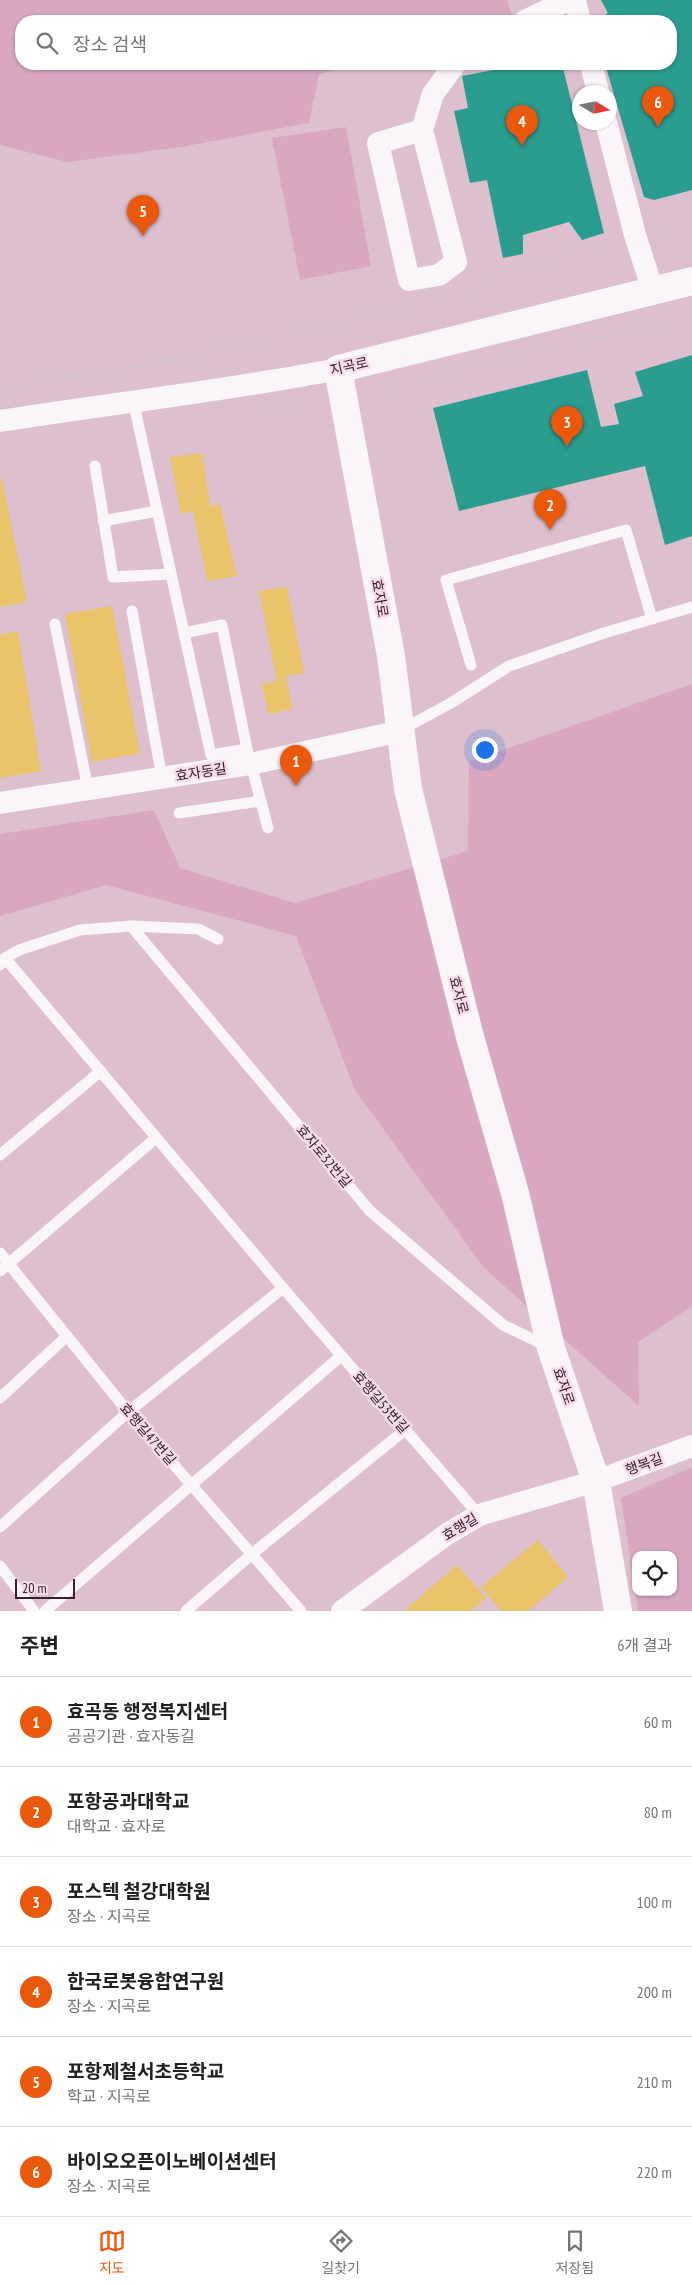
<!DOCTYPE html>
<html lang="ko">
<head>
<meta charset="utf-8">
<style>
  :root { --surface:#fff; --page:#f6f6f6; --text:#202124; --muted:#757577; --line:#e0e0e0; --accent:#ea580c }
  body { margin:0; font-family:"PT Sans Narrow","Noto Sans KR",sans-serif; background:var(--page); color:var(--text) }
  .controls { position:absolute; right:15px; bottom:15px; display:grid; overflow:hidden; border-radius:10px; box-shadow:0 1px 4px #0004 }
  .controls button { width:45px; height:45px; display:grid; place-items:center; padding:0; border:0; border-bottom:1px solid var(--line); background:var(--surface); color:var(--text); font:25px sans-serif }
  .compass { position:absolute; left:572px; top:85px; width:45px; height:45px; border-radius:50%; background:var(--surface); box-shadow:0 1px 4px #0004; rotate:100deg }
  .scale { position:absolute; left:15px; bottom:12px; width:60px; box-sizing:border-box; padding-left:5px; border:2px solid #36202b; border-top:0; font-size:14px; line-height:18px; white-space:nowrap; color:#36202b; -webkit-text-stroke:4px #f9dce9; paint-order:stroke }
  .you { position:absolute; left:484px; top:749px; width:18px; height:18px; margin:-12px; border:4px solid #fff; border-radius:50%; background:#1a73e8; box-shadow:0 0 0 8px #1a73e833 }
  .badge { display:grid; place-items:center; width:32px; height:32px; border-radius:50%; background:var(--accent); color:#fff; font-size:16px; font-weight:700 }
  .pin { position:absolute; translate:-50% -41px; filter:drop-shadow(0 1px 2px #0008) }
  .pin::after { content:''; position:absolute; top:26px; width:18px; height:15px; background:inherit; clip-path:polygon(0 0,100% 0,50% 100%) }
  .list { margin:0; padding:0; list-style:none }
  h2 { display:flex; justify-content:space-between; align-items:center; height:65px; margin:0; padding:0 20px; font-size:21px }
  h2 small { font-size:16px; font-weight:400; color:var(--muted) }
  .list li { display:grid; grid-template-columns:32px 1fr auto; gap:15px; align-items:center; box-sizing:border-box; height:90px; padding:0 20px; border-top:1px solid var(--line) }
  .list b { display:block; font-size:19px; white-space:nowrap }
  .list p { margin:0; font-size:16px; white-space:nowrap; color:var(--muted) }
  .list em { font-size:16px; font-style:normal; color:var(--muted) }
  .icon { flex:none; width:28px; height:28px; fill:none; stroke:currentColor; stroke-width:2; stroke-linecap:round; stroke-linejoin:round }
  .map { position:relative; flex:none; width:692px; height:1611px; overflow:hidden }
  .search { position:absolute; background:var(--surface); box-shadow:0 1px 4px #0004; left:15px; right:15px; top:15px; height:55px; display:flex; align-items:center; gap:12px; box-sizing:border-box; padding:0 18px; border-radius:20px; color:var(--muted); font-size:19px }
  .sheet { height:605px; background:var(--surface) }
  nav { display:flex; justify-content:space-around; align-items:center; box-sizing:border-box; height:70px; border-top:1px solid var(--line); background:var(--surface); font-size:14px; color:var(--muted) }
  nav a { display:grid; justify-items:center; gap:2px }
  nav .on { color:var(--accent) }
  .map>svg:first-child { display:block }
  .green { fill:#d9a7c0; fill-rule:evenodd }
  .homes { fill:#e9c46a }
  .schools { fill:#2a9d8f }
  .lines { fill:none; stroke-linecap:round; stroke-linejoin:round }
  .path { stroke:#cfc6ca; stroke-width:3; stroke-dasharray:2.5 4; stroke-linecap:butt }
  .service { stroke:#faf5f8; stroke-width:11 }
  .minor { stroke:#faf5f8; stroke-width:22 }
  .tertiary { stroke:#faf5f8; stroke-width:28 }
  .labels { text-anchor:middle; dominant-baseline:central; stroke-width:5; stroke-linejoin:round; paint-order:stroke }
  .street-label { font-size:14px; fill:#36202b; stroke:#f9dce9 }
</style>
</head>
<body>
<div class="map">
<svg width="692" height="1611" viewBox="0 0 692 1611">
  <rect width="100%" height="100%" fill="#ddbfce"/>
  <!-- green -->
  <g class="green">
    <path d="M0,0h507l5,15 -15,6h-476v43h337l-39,10 -10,49 -128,24 -114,15 -67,-17z"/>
    <path d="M346,127l25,139 -71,14 -28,-142z"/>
    <path d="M692,684v622l-54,36 1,64 -155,-138 -129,-178 -59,-154 -190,-51 -106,31v-82l154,-24 26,58 115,35 173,-52 1,-89z"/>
    <path d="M692,1467v144h-54l-17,-113zM636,1555h37v37h-37z"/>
  </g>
  <!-- homes -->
  <g class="homes">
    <path d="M202,453l8,53 10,-2 17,72 -30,5 -14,-70 -12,3 -11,-57z"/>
    <path d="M0,479h2l25,123 -27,5z"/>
    <path d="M287,587l17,86 -18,3 6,33 -24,5 -6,-30 15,-3 -18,-90z"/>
    <path d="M112,606l28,147 -48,9 -27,-148z"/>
    <path d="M18,631l23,140 -41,7v-144z"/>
    <path d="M538,1540l30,37 -40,34h-27l-20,-24z"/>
    <path d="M457,1565l29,33 -15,13h-67z"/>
  </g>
  <!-- schools -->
  <g class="schools">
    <path d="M601,0h91v190l-38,10 -10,-3 -39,-133h66v-43h-75l12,-8z"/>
    <path d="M524,64h38l42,169 -22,7 -13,-18 -46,13v19l-20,4 -16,-78 -17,3 -16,-72 14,-3 -6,-32z"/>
    <path d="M692,355v181l-27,9 -20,-79 -186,45 -26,-103 154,-38 14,57 18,-3 -5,-20 29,-8 -8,-24z"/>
  </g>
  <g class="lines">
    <!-- path -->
    <g class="path">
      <path d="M654,231l38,-10"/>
      <path d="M0,391l192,-35 267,-61 43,-24 114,-31"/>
      <path d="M379,403l3,-8 18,-10 129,-32 163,-36"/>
      <path d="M236,410l49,-8 13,1 3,11"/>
    </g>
    <!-- service -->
    <g class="service">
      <path d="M133,400l51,233 38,-8 25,124 21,79"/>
      <path d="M95,466l18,111 58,-3"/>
      <path d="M103,521l54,-10"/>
      <path d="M132,611l30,167"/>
      <path d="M55,624l33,165"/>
      <path d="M184,633l27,122 36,-6"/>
      <path d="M471,665l-25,-85 180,-50 26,89"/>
      <path d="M401,730l50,-27 58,-37 95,-33 88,-26"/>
      <path d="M179,813l82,-12"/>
      <path d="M131,926l239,285 133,114 46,22"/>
      <path d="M0,965l5,-7 14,-8 61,-20 51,-4 67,3 20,10"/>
      <path d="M0,1155l101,-84"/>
      <path d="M0,1253l128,159 173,199"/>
      <path d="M0,1271l156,-133"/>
      <path d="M283,1288l196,227"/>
      <path d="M0,1398l67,-62"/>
      <path d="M0,1527l128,-115 155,-124 -278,-330"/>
      <path d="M0,1566l34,45"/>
      <path d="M45,1611l296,-255"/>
      <path d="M186,1611l66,-57 153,-124"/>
    </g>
    <!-- minor -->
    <g class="minor">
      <path d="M575,0l5,21"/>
      <path d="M525,21l43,-21"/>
      <path d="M591,64l7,28"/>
      <path d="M606,122l29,113 18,56"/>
      <path d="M422,130l34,132 -17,13 -30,5 -31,-137 44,-13 11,-36 22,-30"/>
      <path d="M0,421c113,-18 226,-30 338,-52"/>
      <path d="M0,803l251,-39 150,-33"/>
      <path d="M342,1611l105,-77 32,-19 117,-34 96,-35"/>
    </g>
    <!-- tertiary -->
    <path class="tertiary" d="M618,1611l-22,-130 -45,-133 -36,-155 -45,-156 -62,-248 -17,-133 -53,-287 354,-88"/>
  </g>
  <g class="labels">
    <!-- street labels -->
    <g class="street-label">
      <text transform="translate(349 366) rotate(-13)">지곡로</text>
      <text transform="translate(380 598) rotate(80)">효자로</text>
      <text transform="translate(201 772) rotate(-9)">효자동길</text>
      <text transform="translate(459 995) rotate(75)">효자로</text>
      <text transform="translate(324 1156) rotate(50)">효자로32번길</text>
      <text transform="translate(564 1386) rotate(71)">효자로</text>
      <text transform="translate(381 1402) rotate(49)">효행길53번길</text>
      <text transform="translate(148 1434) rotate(49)">효행길47번길</text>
      <text transform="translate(644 1464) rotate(-20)">행복길</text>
      <text transform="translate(460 1527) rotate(-31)">효행길</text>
    </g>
  </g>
</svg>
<div class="controls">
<button><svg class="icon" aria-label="locate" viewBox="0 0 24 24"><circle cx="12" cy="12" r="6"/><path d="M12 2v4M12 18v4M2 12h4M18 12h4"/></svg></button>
</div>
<svg class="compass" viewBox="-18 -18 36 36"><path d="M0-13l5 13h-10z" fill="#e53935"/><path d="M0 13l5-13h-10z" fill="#757577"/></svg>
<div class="scale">20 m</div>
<div class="you"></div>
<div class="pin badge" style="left:296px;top:786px">1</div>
<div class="pin badge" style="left:550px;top:530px">2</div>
<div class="pin badge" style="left:567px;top:447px">3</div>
<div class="pin badge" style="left:522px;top:146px">4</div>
<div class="pin badge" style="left:143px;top:236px">5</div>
<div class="pin badge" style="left:658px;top:127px">6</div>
<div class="search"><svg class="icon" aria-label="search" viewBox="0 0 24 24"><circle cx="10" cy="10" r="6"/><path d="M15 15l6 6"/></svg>장소 검색</div>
</div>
<section class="sheet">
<h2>주변<small>6개 결과</small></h2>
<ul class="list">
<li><span class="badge">1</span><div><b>효곡동 행정복지센터</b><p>공공기관 · 효자동길</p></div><em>60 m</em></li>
<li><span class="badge">2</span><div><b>포항공과대학교</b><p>대학교 · 효자로</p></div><em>80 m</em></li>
<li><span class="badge">3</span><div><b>포스텍 철강대학원</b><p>장소 · 지곡로</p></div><em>100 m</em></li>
<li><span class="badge">4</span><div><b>한국로봇융합연구원</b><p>장소 · 지곡로</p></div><em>200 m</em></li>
<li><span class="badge">5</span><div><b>포항제철서초등학교</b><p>학교 · 지곡로</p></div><em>210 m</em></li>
<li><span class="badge">6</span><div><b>바이오오픈이노베이션센터</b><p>장소 · 지곡로</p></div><em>220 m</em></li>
</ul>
</section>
<nav>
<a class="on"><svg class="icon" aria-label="map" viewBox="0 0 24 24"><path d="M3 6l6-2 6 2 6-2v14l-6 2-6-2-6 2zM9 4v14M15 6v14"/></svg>지도</a>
<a><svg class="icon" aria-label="directions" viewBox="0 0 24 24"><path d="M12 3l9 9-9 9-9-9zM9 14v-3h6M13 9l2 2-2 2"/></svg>길찾기</a>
<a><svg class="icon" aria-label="saved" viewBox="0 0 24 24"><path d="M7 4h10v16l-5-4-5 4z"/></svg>저장됨</a>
</nav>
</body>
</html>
